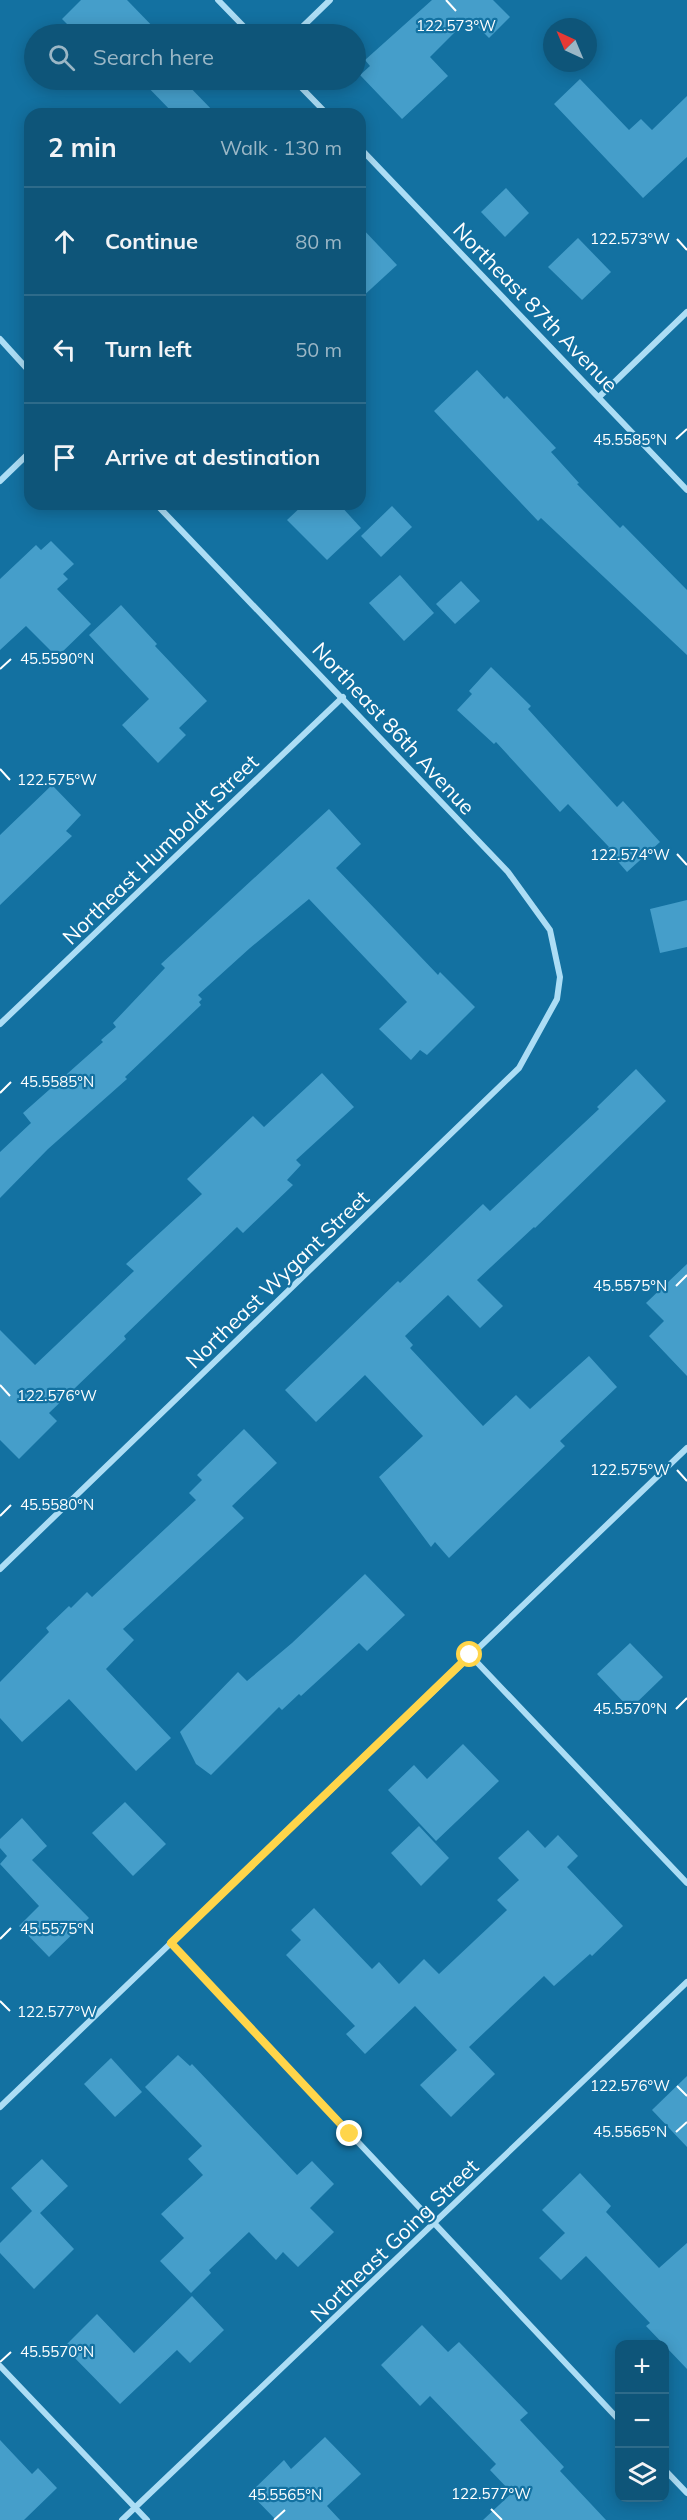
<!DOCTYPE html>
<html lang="en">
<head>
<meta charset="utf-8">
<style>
  :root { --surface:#0e5579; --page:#175b7e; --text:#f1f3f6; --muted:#9bb7c6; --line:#2e6b8a }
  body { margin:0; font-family:Mulish,sans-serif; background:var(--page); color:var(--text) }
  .controls { position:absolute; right:18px; bottom:18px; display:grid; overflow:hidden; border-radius:12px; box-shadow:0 3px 15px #0003 }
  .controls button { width:54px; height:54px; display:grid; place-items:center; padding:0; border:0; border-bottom:2px solid var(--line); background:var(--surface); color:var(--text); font:30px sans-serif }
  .compass { position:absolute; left:543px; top:18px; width:54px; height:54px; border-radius:50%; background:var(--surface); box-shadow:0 3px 15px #0003; rotate:316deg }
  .stop { position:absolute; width:18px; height:18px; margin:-14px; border:4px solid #ffd54a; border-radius:50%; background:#fff }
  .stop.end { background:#ffd54a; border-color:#fff; box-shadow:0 2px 6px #0008 }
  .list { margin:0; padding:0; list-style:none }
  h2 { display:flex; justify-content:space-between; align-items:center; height:78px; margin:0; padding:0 24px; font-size:26px }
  h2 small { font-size:20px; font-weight:400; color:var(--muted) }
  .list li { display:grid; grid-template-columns:39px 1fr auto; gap:18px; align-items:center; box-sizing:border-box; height:108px; padding:0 24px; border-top:2px solid var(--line) }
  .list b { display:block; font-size:22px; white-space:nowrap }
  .list em { font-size:20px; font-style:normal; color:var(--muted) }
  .icon { flex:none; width:33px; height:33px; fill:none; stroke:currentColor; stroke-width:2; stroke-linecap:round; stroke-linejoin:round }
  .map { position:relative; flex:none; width:687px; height:2520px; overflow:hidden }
  .search { position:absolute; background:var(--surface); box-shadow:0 3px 15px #0003; left:24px; top:24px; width:342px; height:66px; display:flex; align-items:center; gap:15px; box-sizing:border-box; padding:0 21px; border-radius:33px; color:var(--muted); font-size:22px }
  .panel { position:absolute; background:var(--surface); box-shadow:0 3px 15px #0003; left:24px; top:108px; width:342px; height:402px; border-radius:18px }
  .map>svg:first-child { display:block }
  .building { fill:#459eca }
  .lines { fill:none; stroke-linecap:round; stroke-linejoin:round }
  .minor { stroke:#acddf5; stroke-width:6 }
  .route { stroke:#ffd54a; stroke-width:8 }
  .ticks { fill:none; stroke:#fff; stroke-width:2 }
  .labels { text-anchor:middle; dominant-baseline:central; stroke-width:4.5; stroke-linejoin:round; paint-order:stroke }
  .street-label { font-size:21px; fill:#fff; stroke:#1371a1 }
  .ticks-label { font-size:15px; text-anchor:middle; fill:#fff; stroke:#1371a1; stroke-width:4.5; stroke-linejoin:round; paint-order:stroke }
</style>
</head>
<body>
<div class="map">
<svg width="687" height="2520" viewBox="0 0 687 2520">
  <rect width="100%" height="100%" fill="#1371a1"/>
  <!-- building -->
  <g class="building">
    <path d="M81,0h46l33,34h-83l-15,-15z"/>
    <path d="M432,0h61l17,17 -21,21 -20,-20 -39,39 18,19 -46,43 -42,-44 10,-9 -5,-6z"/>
    <path d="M580,79l49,51 12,-11 11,11 35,-34v61l-44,41 -89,-94z"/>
    <path d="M141,80h42l33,34h-42z"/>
    <path d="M506,188l23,25 -24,24 -24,-25z"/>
    <path d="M360,226l37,39 -37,34z"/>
    <path d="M578,238l33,34 -29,28 -34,-33z"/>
    <path d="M477,370l27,29 3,-3 49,52 -5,4 28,31 -2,1 43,44 3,-3 64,65v65l-146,-137 -3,3 -104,-110z"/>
    <path d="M304,504h35l22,24 -34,32 -40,-40z"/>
    <path d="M392,506l20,21 -31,30 -20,-21z"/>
    <path d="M51,541l23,23 -11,10 5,5 -11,10 34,35 -34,33 -31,-31 -26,24v-71l36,-34 5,5z"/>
    <path d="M400,575l34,38 -30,28 -35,-38z"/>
    <path d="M461,581l19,20 -25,23 -19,-20z"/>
    <path d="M121,605l36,39 -2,2 52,55 -28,27 7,7 -28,28 -36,-38 27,-26 -60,-64z"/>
    <path d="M491,667l40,39 -3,3 89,98 6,-6 37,41 -33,30 -20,-23 2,-2 -41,-43 -8,8 -64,-70 -2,2 -37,-34 15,-16 -3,-3z"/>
    <path d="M52,785l29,30 -15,16 6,5 -72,69v-70z"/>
    <path d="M329,809l32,35 -25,24 102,107 2,-3 35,35 -48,48 -7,-5 -9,10 -32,-31 28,-27 -98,-103 -59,49 -52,47 4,4 -3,3 2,3 -76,72 2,2 -79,70 -48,49v-46l31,-29 -8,-10 80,-71 -2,-2 15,-13 -3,-4 52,-55 -4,-4z"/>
    <path d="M687,900v47l-27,6 -10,-44z"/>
    <path d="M636,1069l30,32 -131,127 -1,-1 -57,53 26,26 -23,22 -32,-33 -43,41 8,9 -3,3 73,78 33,-31 14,14 59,-53 28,31 -57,54 5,5 -116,112 -14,-16 -4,5 -52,-70 44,-41 -58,-61 -49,47 -31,-32 113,-109 2,2 83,-79 7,7 109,-102 -2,-2z"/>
    <path d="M322,1073l32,34 -58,53 5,5 -14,15 6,5 -50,48 -6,-6 -113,109 2,3 -77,74 8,8 -38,38 -19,-19v-110l35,35 99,-94 -8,-7 76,-70 -15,-15 66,-63 11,11z"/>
    <path d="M687,1264v112l-38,-40 15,-15 -18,-18z"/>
    <path d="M244,1429l33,34 -45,43 12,12 -121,111 11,11 -28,29 65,69 -35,33 -67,-72 -47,43 -22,-24v-36l49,-50 -3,-4 23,-22 2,2 16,-16 5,5 104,-97 -7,-7 13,-13 -5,-5z"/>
    <path d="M365,1574l40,41 -38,36 -8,-8 -58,53 -2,-2 -17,16 -3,-3 -68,68 -15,-11 -16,-32 58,-60 9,9 45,-38z"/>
    <path d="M630,1643l33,34 -33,32 -33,-35z"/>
    <path d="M463,1744l36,37 -63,60 -48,-51 26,-25 13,14z"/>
    <path d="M125,1802l41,42 -33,32 -41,-43z"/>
    <path d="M22,1818l25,28 -15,14 57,58 -40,39 -30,-31 20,-20 -39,-42 7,-8 -7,-8v-9z"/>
    <path d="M419,1826l30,32 -28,28 -30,-33z"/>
    <path d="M528,1830l17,18 13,-13 20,21 -11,11 56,59 -31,30 -2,-2 -36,32 -10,-10 -75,71 26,27 -44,43 -31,-32 37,-35 -42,-44 -50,48 -19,-20 9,-8 -69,-71 15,-15 -10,-10 23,-22 58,61 7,-7 20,22 25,-25 15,15 68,-64 -10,-10 22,-20 -21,-22z"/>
    <path d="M178,2055l12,11 2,-2 105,111 15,-14 22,23 -24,24 24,24 -36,35 -15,-15 -7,8 -27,-28 -40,38 2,3 -20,20 -31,-32 24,-23 -23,-24 42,-39 -15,-16 14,-13 -57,-59z"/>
    <path d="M111,2058l31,34 -27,25 -31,-33z"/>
    <path d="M687,2076v71l-35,-37z"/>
    <path d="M42,2159l26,27 -28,27 34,36 -40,40 -34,-36v-10l32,-32 -21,-23z"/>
    <path d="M580,2173l31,33 -5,6 53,56 28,-25v126l-41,-43 4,-3 -64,-67 -25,24 -22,-22 26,-25 -23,-23z"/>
    <path d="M192,2296l32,34 -34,33 -13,-13 -57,54 -56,-57 33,-33 37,39z"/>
    <path d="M422,2325l26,27 11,-10 69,71 -8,7 44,47 -4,4 46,49h-123l29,-27 -22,-23 6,-6 -66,-68 -10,10 -39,-41z"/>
    <path d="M325,2437l36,37 -34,32 13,14h-64l-26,-27 34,-33 7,9z"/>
    <path d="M0,2440l32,34 6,-6 19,20 -33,32h-24z"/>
  </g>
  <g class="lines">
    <!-- minor -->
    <g class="minor">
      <path d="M218,0l33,34"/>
      <path d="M295,34l35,-34"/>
      <path d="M294,80l33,34"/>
      <path d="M360,148l327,342"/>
      <path d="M0,339l30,33"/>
      <path d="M599,397l88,-85"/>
      <path d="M0,481l30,-29"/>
      <path d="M0,1024l343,-327"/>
      <path d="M0,1569l519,-501 38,-69 3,-22 -10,-47 -42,-58 -352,-368"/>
      <path d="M470,1655l217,228"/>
      <path d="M171,1943l449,478"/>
      <path d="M0,2107l687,-659"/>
      <path d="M0,2366l147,154"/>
      <path d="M664,2469l23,24"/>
      <path d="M122,2520l565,-538"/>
    </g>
  </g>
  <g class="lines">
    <!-- route -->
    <path class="route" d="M350,2134l-179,-191 299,-288"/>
  </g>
  <!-- ticks -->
  <path class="ticks" d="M446,0l10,11M677,239l10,11M676,439l11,-10M0,669l11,-10M0,769l10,11M677,854l10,11M0,1093l11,-11M676,1286l11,-11M0,1385l10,11M677,1470l10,11M0,1516l11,-11M676,1709l11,-11M0,1939l11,-11M0,2001l10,10M677,2086l10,10M676,2132l11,-10M0,2362l11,-10M491,2509l11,11M274,2520l11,-10"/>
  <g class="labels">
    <!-- street labels -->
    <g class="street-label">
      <text transform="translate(536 307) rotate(46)">Northeast 87th Avenue</text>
      <text transform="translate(394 728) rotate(47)">Northeast 86th Avenue</text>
      <text transform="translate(160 849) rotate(-44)">Northeast Humboldt Street</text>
      <text transform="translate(277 1279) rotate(-44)">Northeast Wygant Street</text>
      <text transform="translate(394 2240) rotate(-44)">Northeast Going Street</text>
    </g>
  </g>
  <g class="ticks-label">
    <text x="456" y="31">122.573°W</text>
    <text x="630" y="244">122.573°W</text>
    <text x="630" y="445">45.5585°N</text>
    <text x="57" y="664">45.5590°N</text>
    <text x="57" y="785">122.575°W</text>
    <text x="630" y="860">122.574°W</text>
    <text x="57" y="1087">45.5585°N</text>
    <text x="630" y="1291">45.5575°N</text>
    <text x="57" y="1401">122.576°W</text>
    <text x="630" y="1475">122.575°W</text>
    <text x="57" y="1510">45.5580°N</text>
    <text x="630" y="1714">45.5570°N</text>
    <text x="57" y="1934">45.5575°N</text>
    <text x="57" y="2017">122.577°W</text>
    <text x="630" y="2091">122.576°W</text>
    <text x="630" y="2137">45.5565°N</text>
    <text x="57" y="2357">45.5570°N</text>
    <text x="491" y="2499">122.577°W</text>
    <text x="285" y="2500">45.5565°N</text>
  </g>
</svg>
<div class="controls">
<button>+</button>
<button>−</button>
<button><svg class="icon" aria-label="layers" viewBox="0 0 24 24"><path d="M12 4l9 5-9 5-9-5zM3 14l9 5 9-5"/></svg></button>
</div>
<svg class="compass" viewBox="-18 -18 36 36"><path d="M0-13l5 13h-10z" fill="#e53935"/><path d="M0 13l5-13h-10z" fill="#9bb7c6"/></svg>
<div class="stop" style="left:470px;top:1655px"></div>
<div class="stop end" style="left:350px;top:2134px"></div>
<div class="search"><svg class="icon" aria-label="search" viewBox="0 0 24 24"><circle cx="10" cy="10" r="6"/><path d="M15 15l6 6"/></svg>Search here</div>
<section class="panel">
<h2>2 min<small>Walk · 130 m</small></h2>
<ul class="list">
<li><svg class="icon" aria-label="ahead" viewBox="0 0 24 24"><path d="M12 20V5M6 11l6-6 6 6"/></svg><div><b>Continue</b></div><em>80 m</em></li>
<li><svg class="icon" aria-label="left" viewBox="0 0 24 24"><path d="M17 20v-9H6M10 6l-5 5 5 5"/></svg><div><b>Turn left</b></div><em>50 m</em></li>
<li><svg class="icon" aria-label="arrive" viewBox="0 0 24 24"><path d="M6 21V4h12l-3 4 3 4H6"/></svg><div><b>Arrive at destination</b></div></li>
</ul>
</section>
</div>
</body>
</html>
